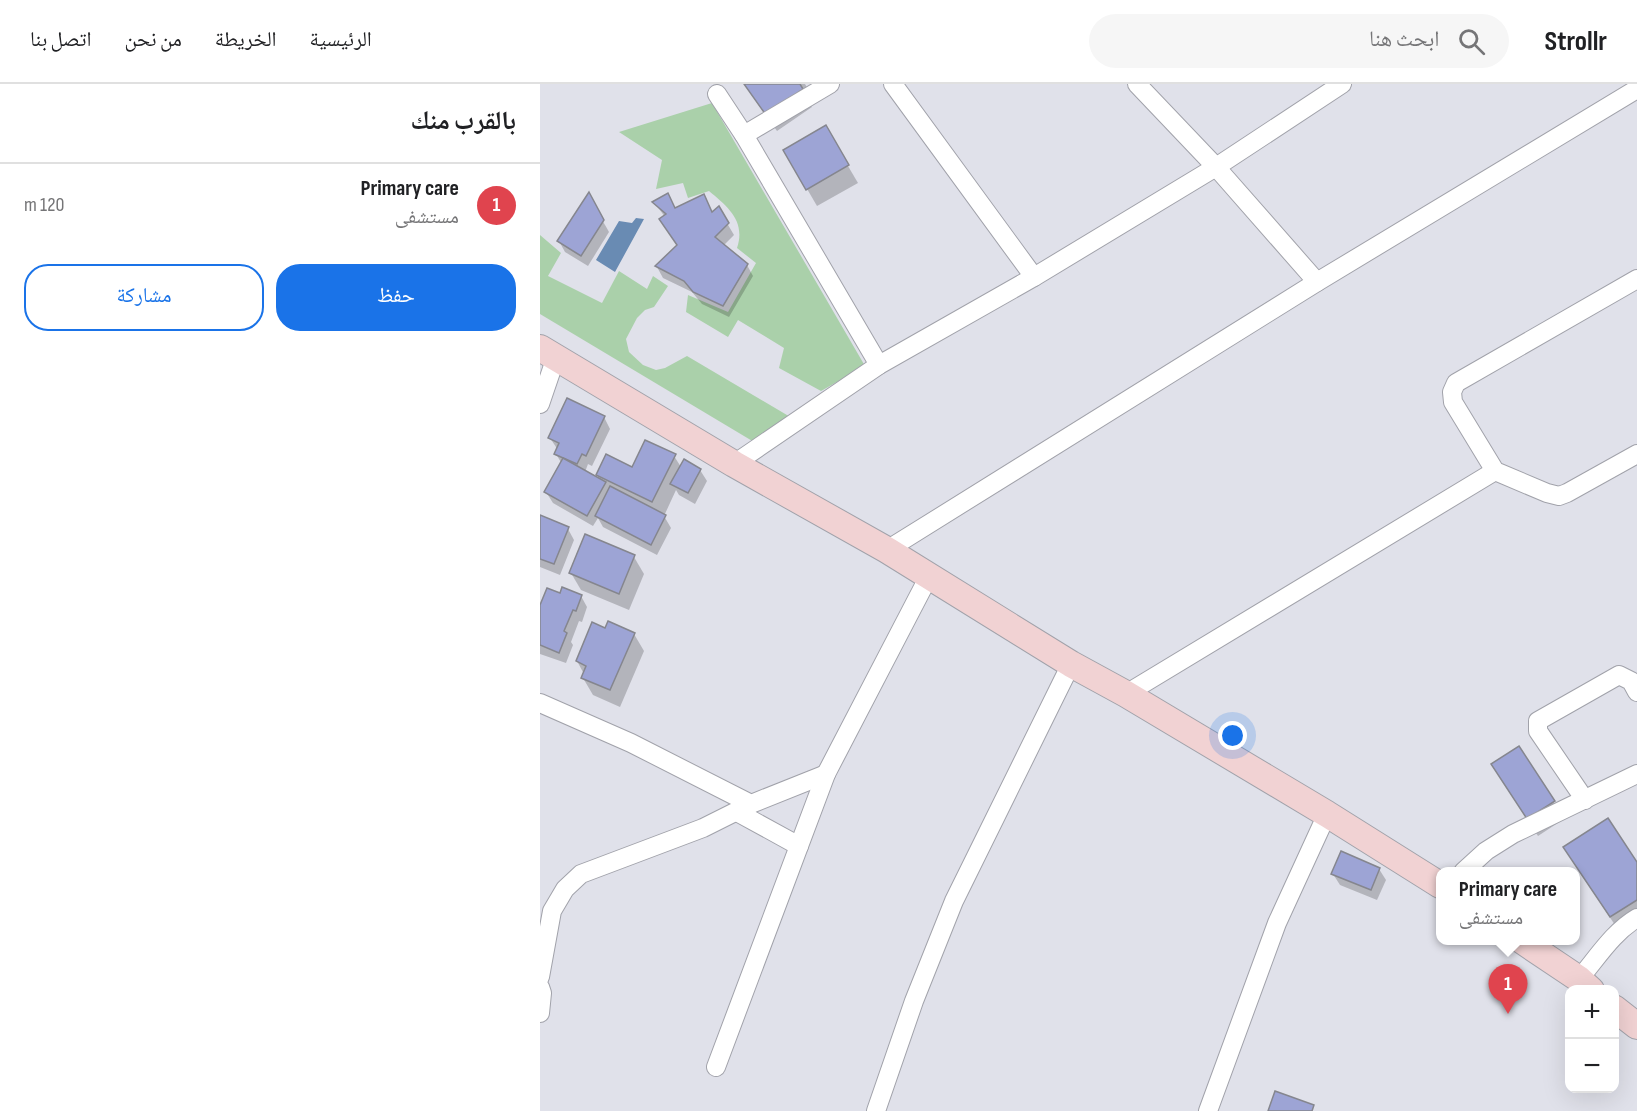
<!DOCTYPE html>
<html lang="ar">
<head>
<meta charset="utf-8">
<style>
  :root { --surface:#fff; --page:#f6f6f6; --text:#202124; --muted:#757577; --line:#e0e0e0; --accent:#1a73e8 }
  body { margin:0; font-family:"Sofia Sans Condensed","Noto Naskh Arabic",sans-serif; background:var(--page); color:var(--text); direction:rtl }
  .controls { position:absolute; right:18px; bottom:18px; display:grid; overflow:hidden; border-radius:12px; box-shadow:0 6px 24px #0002 }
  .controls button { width:54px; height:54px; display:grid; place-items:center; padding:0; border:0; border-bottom:2px solid var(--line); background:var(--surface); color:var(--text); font:30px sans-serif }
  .you { position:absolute; left:693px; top:652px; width:21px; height:21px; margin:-15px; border:4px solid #fff; border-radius:50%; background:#1a73e8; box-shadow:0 0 0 9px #1a73e833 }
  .badge { display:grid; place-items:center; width:39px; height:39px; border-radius:50%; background:var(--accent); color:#fff; font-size:20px; font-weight:700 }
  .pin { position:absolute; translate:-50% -50px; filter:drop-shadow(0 2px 3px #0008) }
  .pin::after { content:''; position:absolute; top:32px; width:21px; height:18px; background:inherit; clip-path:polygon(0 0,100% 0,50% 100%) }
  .popup { position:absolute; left:896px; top:783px; width:144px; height:78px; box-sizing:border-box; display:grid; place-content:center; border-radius:12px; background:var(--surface); filter:drop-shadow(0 2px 4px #0005); font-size:20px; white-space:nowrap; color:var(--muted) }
  .popup b { font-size:22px; color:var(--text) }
  .popup::after { content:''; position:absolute; left:50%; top:100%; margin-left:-12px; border:12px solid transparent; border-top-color:var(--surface) }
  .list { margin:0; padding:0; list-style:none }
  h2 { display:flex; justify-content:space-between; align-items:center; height:78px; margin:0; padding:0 24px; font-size:26px }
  h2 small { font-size:20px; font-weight:400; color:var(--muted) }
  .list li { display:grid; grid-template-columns:39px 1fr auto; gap:18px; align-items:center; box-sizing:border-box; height:84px; padding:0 24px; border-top:2px solid var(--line) }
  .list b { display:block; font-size:22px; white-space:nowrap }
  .list p { margin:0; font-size:20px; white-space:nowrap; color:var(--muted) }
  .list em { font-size:20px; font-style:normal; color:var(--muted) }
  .actions { display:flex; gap:12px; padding:18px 24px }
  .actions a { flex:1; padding:14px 0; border:2px solid var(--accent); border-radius:24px; text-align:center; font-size:21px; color:var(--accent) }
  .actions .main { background:var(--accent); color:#fff }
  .icon { flex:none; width:33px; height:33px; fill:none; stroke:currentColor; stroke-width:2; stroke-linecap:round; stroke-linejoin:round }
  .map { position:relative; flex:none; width:1097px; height:1027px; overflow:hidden; direction:ltr }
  header { display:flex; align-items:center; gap:36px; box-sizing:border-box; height:84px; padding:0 30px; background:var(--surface); border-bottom:2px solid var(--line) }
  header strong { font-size:28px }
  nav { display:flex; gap:33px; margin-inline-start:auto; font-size:21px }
  .search { width:420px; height:54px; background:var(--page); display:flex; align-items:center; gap:15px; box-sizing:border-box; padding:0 21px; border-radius:33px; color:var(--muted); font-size:22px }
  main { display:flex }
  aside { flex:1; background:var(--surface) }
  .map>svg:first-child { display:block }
  .green { fill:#aad0aa }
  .water { fill:#698bb3 }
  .shadow { fill:#0003 }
  .building { fill:#9da4d5; stroke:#85868e; stroke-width:1.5 }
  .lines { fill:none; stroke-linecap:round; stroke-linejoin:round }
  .minor-casing { stroke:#a1a2aa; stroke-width:20 }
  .secondary-casing { stroke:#a1a2aa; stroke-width:28 }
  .minor { stroke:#fff; stroke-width:18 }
  .secondary { stroke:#f1d2d3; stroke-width:26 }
</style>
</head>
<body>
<header>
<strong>Strollr</strong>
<div class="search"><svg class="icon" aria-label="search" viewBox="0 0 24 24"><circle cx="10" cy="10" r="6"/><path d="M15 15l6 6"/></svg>ابحث هنا</div>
<nav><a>الرئيسية</a><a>الخريطة</a><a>من نحن</a><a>اتصل بنا</a></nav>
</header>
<main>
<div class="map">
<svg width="1097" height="1027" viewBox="0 0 1097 1027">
  <rect width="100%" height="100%" fill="#e0e1ea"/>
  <!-- green -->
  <g class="green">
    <path d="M172,19l153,263 -44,25 -42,-23 5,-20 -46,-28 -10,17 -42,-25 2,-17 40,17 28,-49 -19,-15c9,-27 -9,-41 -28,-57l-21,7 -5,-15 -27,6 6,-29 -43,-28z"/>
    <path d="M0,151l21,18 -13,23 54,27 17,-32 28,18 6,-13 15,10 -14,21 -9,3 -8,8 -11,21 3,13 14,13 13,5 9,-2 22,-12 105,62 -38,24 -214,-128z"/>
  </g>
  <!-- water -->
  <path class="water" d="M96,134l8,1 -29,53 -19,-12 23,-39 13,2z"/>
  <!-- shadow -->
  <g class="shadow">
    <path d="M204,0h61l3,5 -5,3 9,15 -35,24z"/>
    <path d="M285,43l33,56 -41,23 -32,-55z"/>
    <path d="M48,111l21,37 -21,34 -23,-14 -6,-11z"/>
    <path d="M164,112l9,17 5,-5 16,27 -11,11 24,19 6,11 -24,41 -27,-13 -10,-12 -29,-14 -6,-11 21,-21 -17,-26 4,-3 -11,-15 21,7z"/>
    <path d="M64,333l6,12 -18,37 -4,-2 -3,8 16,9 -4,-6 36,-6 41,-13 7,11 19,3 7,11 -12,23 -16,-9 -3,-5 -12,26 7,12 -14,27 -54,-28 -5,-9 -5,8 -40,-23 -7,-11 16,-28 -6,-10 2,-4 -8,-12z"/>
    <path d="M0,433l28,12 6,11 -14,35 -20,-8z"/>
    <path d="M94,473l10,17 -15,36 -48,-20 -10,-17z"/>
    <path d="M21,511l20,1 6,11 -5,15 -3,-1 -8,21 2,3 -7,18 -26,-9v-45z"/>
    <path d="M66,546l28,4 10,17 -24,56 -27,-12 -10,-17 1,-4 -7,-13z"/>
    <path d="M978,664l46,71 -26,17 -35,-54z"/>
    <path d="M1035,781h62v58l-16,11z"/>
    <path d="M839,785l7,11 -9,20 -37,-15 -7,-11z"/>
  </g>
  <!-- building -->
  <g class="building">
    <path d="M204,0h56l3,5 -37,26z"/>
    <path d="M286,41l23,40 -43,25 -23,-40z"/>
    <path d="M49,108l15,28 -23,36 -24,-15z"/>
    <path d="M128,109l7,15 29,-14 8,18 7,-6 10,17 -14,14 33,27 -25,42 -30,-14 -9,-11 -29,-15 22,-21 -18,-26 7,-5 -14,-12z"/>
    <path d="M27,314l38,18 -19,40 -4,-2 -5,10 -23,-10 5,-11 -11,-5z"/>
    <path d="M105,356l31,14 -24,48 -56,-27 10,-21 26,13z"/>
    <path d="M23,374l43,24 -19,34 -43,-24z"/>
    <path d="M144,375l17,10 -13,24 -18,-9z"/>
    <path d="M70,402l56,29 -15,30 -56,-29z"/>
    <path d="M0,431l29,12 -15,37 -14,-5z"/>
    <path d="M45,450l50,21 -16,39 -50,-21z"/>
    <path d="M22,503l20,8 -6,16 -3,-1 -9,21 3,2 -8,20 -19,-8v-40l7,-17 13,5z"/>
    <path d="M68,537l27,12 -25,57 -29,-12 5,-12 -10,-5 16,-39 13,6z"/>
    <path d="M979,662l36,55 -28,18 -36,-55z"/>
    <path d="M1068,734l29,44v38l-27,17 -47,-70z"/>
    <path d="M801,767l39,17 -9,22 -40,-16z"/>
    <path d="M735,1007l39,14 -2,6h-44z"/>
  </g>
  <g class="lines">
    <defs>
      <g id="minor">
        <path d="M353,0l141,193"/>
        <path d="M597,0l79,83 101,115"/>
        <path d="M177,10l27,41 135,230"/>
        <path d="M204,51l86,-51"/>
        <path d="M1097,195l-181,104 -4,9 1,10 42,69 52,22 12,3 8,-3 70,-39"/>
        <path d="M0,320l16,-47"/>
        <path d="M194,380l145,-99 155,-88 182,-110 126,-83"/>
        <path d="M347,466l430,-268 320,-193"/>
        <path d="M586,610l369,-223"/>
        <path d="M0,619l91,40 120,61 75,-30"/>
        <path d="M1045,716l-47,-69v-10l81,-46 12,6 6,11"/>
        <path d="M197,728l62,34"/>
        <path d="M923,788l23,-21 27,-17 124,-60"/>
        <path d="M0,893l12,-66 13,-22 16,-15 122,-46 48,-24"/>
        <path d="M1039,895c18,-21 34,-47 58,-61"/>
        <path d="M0,903l2,6 -2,20"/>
        <path d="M176,983l110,-293 103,-198"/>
        <path d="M336,1027l38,-110 40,-100 117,-237"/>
        <path d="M668,1027l69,-188 50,-109"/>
      </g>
      <g id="secondary">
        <path d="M0,264l194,116 153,86 184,114 55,30 201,120 113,71"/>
        <path d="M981,856l58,39 12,11"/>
        <path d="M1074,924l23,18"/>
      </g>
    </defs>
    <!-- minor casing -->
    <use href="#minor" class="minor-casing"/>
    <!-- secondary casing -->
    <use href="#secondary" class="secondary-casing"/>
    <!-- minor -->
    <use href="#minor" class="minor"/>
    <!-- secondary -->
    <use href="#secondary" class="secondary"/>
  </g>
</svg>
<div class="controls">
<button>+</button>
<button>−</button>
</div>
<div class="you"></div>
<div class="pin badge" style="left:968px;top:930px;background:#e0444e">1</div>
<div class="popup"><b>Primary care</b>مستشفى</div>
</div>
<aside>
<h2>بالقرب منك<small></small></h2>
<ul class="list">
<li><span class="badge" style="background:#e0444e">1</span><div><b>Primary care</b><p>مستشفى</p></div><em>120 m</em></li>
</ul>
<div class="actions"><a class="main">حفظ</a><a>مشاركة</a></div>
</aside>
</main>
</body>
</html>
